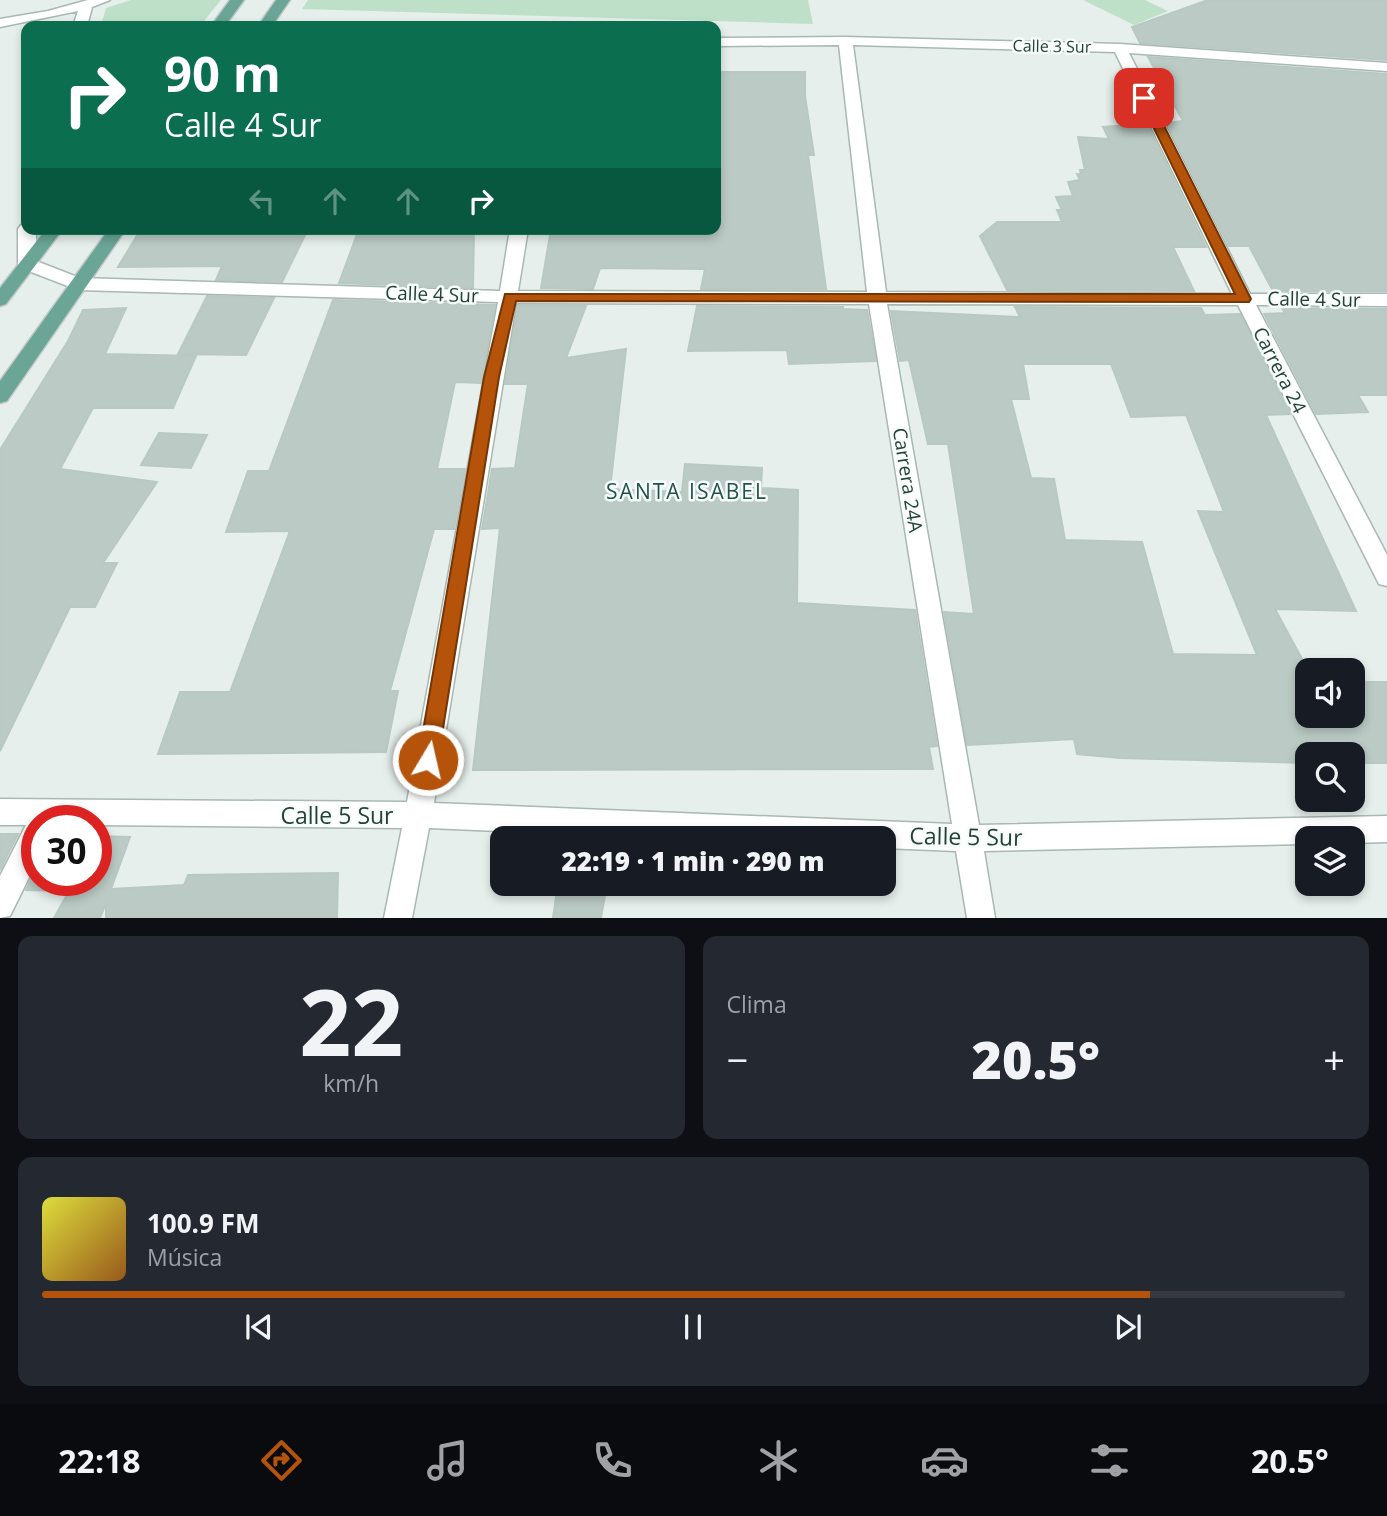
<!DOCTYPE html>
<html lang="es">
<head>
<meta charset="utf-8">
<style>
  body { margin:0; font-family:"Open Sans",sans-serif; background:#242831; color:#f1f3f6; height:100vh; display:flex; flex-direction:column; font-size:26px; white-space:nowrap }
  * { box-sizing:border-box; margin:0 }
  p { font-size:23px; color:#9ea1a6 }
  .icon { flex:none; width:38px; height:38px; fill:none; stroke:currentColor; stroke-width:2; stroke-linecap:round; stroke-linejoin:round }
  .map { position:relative; height:918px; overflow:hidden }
  .sheet { display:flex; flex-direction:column; gap:18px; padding:18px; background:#0d0f14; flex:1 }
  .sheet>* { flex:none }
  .hud { position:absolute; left:21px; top:21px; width:700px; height:214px; border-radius:14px; box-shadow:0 4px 10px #0003; background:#0b6e4f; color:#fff; overflow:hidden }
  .tools { position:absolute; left:1295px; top:658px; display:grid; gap:14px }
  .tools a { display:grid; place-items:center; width:70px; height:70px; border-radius:14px; background:#171b24; box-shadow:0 4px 10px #0003; font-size:35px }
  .speed { position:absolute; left:21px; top:805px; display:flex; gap:14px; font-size:35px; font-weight:700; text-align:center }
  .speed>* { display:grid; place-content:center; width:91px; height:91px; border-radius:50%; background:#171b24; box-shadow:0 4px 10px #0003; line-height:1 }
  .speed .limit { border:10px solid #d22; background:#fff; color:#111 }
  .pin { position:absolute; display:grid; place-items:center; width:60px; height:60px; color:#fff; margin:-30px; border-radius:14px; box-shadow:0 4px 10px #0006 }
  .me { position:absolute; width:77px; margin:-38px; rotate:9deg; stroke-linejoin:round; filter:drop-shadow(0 0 5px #0008) }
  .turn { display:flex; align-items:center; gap:24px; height:147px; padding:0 28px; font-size:32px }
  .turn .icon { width:91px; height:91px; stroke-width:2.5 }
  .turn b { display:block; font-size:49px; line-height:60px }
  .lanes { display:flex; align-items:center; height:66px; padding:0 28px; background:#0003; justify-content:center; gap:35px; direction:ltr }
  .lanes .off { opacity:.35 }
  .big { font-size:52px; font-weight:800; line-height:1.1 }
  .sheet .tile { flex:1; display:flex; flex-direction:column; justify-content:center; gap:10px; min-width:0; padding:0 24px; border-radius:14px; background:#242831 }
  .sheet .dial { align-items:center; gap:0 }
  .dial b { font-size:91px; line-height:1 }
  .song { display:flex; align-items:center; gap:21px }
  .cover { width:84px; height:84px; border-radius:10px; background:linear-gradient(135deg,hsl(60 70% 55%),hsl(30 70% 35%)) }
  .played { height:7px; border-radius:4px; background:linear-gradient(90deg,#b45309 85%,#363941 85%) }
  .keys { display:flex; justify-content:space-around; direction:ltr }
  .heat { display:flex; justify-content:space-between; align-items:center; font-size:38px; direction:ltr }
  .sheet .tiles { flex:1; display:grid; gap:18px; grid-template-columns:1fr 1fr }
  .tile:last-child { grid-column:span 2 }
  .trip { position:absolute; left:490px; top:826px; width:406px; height:70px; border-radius:14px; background:#171b24; box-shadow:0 4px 10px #0003; font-weight:800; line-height:70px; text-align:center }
  .tab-bar { display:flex; height:112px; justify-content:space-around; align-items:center; background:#090b0e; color:#9ea1a6 }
  .tab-bar .icon { width:49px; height:49px }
  .tab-bar .selected { color:#b45309 }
  .tab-bar b { font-size:32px; color:#f1f3f6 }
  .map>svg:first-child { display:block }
  .green { fill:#bfe0c8 }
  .building { fill:#bbcac4; stroke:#b8c9c2; stroke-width:2; fill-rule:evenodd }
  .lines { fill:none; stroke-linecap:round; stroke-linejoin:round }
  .minor-casing { stroke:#a8b8b2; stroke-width:3 }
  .major-casing { stroke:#c2cac8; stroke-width:3 }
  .minor { fill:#fff; fill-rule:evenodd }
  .major { fill:#6aa596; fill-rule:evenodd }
  .route { fill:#b45309; stroke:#753606; stroke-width:2 }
  .labels { text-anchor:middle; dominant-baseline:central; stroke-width:5; stroke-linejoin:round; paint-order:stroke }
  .far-street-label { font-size:16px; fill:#24423a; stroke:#f7fbf9 }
  .street-label { font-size:19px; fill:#24423a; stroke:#f7fbf9 }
  .neighbourhood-label { font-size:21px; letter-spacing:2px; fill:#1f5548; stroke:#f7fbf9 }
  .near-street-label { font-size:23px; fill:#24423a; stroke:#f7fbf9 }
</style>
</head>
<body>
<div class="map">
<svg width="1387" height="918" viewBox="0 0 1387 918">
  <rect width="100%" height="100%" fill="#e6efeb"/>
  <!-- green -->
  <g class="green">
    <polygon points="131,0 221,0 200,26 101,26 106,8"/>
    <polygon points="308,0 808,0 813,24 302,9"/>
    <polygon points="1083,0 1145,0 1168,11 1134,25"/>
  </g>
  <!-- building -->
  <g class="building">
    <polygon points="1208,0 1387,0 1387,60 1140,43 1132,27"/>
    <polygon points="1148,57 1387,74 1387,291 1273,291 1249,246 1229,246 1167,123 1183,121"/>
    <polygon points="716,72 805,72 805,96 814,155 808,155 826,289 701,289 705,269 600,268 593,289 541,288 551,229 716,229"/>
    <polygon points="1147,124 1206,247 1173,247 1194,291 1007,290 980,236 997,222 1062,222 1057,210 1062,210 1056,197 1073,196 1068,182 1080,180 1077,174 1081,174 1080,170 1085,170 1078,137 1109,139 1103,127"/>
    <polygon points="141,229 308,229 282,282 216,280 222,266 118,267"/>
    <polygon points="359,229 474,230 473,288 339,283"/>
    <polygon points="207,296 274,298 246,355 178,354"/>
    <polygon points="333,300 495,305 481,383 455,382 437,469 465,469 454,529 434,529 390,691 398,691 386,752 158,754 180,692 230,692 290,531 226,532 248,471 269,471"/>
    <polygon points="518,306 586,306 566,358 626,349 610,489 682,492 685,464 762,468 761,488 798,490 797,603 915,610 937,746 929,747 933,769 473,770 500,528 482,529 492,469 515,468 528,384 505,384"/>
    <polygon points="697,306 843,307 843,309 867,310 876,361 789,364 787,350 688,351"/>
    <path d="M1015 307 1201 308 1205 315 1240 314 1290 414 1266 415 1356 611 1275 609 1308 670 1307 716H1353V682H1387V763H1353V754H1307V763L1120 758 1077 754 1074 739 967 745 944 612 974 614 948 444H928L909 360 900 361 891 311 1020 317ZM1023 364H1111L1131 417 1186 415 1224 512 1198 511 1257 655 1173 654 1142 542 1065 540 1054 479 1031 478 1011 399H1029Z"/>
    <polygon points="126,308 105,354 196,356 173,408 93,408 60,469 157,482 103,563 117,563 95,607 70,607 0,751 0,450 68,341 83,310"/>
    <polygon points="1282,308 1387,309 1387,395 1358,395 1368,412 1316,414 1264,314 1285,313"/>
    <polygon points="159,433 207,435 191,468 141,465"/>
    <polygon points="0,834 18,834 0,870"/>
    <polygon points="96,836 130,837 111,889 184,885 188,875 338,873 337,918 106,918 106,903 100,918 54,918 69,891 26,890 37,867 37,880 96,880"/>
    <polygon points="558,884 607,884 601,918 553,918"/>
  </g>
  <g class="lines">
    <!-- minor casing -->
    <g class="minor-casing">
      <g id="minor">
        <polygon points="88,0 110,0 92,7 87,26 73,26 78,11 0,27 0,19 48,11"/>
        <path d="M845 37 1120 44 1387 63V71L1129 53 1250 294H1387V306L1256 305 1387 555V586L1379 584 1238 305 887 304 979 825 1387 816V842L1353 843V838H1307V844L984 851 995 918H967L956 851 884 848V838H666L429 828 412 918H384L402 828 96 825V821H37V861L10 916 0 918V876L26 825H0V799L407 802 498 302 78 290 21 268 18 264V229L21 225 26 224V229H36V261L80 278 500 291 510 229H528L518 291 867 292 839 45 716 46V38ZM853 45 1115 52 1232 294 886 292ZM516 303 869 304 952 824 434 803Z"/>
      </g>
    </g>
    <!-- major casing -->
    <g class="major-casing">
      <g id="major">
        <polygon points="230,0 244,0 225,26 211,26"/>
        <polygon points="276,0 290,0 272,26 258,26"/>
        <polygon points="46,229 63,229 6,304 0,306 0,288"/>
        <polygon points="109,229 126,229 7,401 0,403 0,381"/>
      </g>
    </g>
    <!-- minor -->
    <use href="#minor" class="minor"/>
    <!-- major -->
    <use href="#major" class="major"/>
  </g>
  <!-- route -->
  <polygon class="route" points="1144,95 1150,98 1251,299 1249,302 516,301 499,377 438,760 435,767 428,769 421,767 418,760 484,377 505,294 1235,294 1139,98"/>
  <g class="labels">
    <!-- far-street labels -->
    <g class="far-street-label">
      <text transform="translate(1052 46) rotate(1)">Calle 3 Sur</text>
    </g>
    <!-- street labels -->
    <g class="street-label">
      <text transform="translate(432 294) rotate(2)">Calle 4 Sur</text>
      <text transform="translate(1314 299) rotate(1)">Calle 4 Sur</text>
      <text transform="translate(1280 370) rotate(63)">Carrera 24</text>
      <text transform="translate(908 480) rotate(81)">Carrera 24A</text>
    </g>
    <!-- neighbourhood labels -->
    <g class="neighbourhood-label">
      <text x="687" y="491">SANTA ISABEL</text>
    </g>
    <!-- near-street labels -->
    <g class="near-street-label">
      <text x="337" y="815">Calle 5 Sur</text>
      <text transform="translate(966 836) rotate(1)">Calle 5 Sur</text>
    </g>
  </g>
</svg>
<div class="tools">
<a><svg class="icon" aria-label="sound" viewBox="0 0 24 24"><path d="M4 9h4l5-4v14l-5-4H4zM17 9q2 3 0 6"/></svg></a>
<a><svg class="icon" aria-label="search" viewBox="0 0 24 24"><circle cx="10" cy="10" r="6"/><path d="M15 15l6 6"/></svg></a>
<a><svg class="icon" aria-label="layers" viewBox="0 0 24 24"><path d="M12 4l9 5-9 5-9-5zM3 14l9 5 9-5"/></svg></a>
</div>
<div class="speed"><div class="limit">30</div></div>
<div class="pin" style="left:1144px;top:98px;background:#d93025"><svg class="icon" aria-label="arrive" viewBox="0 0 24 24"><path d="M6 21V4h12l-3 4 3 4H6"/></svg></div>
<svg class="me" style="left:428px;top:760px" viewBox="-20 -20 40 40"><circle r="17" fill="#b45309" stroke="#fff" stroke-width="3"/><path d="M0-11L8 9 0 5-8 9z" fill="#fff"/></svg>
<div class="trip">22:19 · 1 min · 290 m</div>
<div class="hud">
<div class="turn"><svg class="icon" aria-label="right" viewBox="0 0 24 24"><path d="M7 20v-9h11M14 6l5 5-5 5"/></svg><div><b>90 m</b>Calle 4 Sur</div></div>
<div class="lanes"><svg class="icon off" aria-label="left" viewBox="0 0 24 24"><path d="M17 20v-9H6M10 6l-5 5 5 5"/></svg><svg class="icon off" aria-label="ahead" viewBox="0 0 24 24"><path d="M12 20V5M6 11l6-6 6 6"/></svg><svg class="icon off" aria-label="ahead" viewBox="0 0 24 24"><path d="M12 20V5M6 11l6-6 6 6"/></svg><svg class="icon" aria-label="right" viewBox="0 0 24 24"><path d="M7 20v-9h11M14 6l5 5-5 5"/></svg></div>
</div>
</div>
<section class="sheet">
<div class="tiles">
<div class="tile dial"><b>22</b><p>km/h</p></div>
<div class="tile"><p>Clima</p>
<div class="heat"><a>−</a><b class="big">20.5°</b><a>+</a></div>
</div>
<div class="tile">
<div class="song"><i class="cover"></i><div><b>100.9 FM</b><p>Música</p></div></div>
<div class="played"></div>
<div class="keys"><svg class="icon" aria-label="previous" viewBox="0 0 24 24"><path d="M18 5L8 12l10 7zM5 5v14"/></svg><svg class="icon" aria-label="pause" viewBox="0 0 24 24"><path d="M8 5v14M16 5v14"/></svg><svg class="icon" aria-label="next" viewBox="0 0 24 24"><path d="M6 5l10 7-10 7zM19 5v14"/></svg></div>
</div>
</div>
</section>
<nav class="tab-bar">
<b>22:18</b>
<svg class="icon selected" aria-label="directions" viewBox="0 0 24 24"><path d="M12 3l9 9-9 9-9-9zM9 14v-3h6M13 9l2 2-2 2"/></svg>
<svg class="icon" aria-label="music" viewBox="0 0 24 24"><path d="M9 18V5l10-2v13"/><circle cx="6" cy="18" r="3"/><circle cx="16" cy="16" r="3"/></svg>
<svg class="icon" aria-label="phone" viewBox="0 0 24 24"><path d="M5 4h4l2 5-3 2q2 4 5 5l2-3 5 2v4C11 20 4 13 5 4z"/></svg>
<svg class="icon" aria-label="climate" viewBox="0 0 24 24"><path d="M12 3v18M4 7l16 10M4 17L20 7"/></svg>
<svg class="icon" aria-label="car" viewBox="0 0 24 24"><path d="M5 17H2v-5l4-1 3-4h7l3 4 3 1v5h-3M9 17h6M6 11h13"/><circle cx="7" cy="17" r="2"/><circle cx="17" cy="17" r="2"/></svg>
<svg class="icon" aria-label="filters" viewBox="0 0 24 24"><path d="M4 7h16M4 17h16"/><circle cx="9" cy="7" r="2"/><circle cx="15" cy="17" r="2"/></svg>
<b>20.5°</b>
</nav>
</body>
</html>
